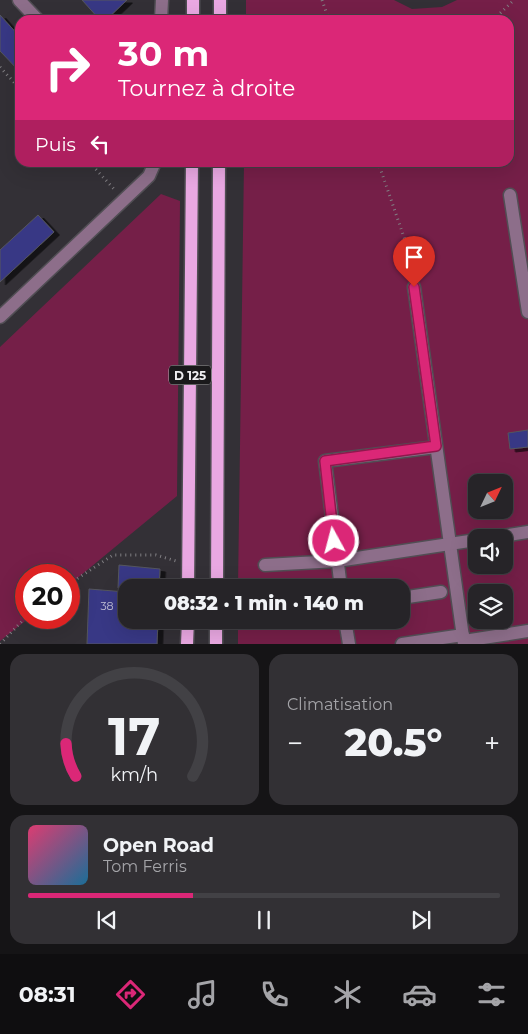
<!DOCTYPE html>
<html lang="fr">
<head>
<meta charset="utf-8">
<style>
  body { margin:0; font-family:Montserrat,sans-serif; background:#323034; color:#f1f3f6; height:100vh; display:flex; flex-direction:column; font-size:19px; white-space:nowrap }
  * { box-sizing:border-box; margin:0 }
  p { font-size:16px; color:#a4a4a8 }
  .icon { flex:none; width:28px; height:28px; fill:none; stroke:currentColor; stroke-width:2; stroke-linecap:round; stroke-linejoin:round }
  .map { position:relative; height:644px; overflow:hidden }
  .details { display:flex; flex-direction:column; gap:10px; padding:10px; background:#151416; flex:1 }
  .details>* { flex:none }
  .hud { position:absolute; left:15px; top:15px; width:499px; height:152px; border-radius:15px; box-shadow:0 5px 20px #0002,0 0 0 1px #424145; background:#db2777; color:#fff; overflow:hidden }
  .needle { width:32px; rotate:47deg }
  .buttons { position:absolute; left:468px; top:474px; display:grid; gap:10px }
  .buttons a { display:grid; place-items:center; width:45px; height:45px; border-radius:10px; background:#262428; box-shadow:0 5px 20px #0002,0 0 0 1px #424145; font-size:25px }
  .speed { position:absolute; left:15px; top:564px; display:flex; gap:10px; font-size:25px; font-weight:700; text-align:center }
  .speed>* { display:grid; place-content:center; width:65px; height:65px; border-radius:50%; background:#262428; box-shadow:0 5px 20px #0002,0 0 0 1px #424145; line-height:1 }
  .speed .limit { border:8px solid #d22; background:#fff; color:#111 }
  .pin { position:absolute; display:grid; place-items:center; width:42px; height:42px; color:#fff; margin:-51px -21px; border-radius:50% 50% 50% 0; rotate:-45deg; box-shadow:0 0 5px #0007 }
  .pin .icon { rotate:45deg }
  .me { position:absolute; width:55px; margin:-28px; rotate:353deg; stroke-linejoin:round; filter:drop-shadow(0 0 4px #0008) }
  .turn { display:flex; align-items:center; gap:18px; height:105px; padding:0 20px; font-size:22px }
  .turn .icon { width:65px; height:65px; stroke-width:2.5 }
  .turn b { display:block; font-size:35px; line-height:42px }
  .then { display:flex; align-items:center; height:48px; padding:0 20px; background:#0003; gap:10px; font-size:19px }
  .big { font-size:38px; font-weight:800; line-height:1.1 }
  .details .tile { flex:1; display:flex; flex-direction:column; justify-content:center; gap:8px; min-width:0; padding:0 18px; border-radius:15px; background:#323034 }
  .details .dial { align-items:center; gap:0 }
  .dial svg { height:130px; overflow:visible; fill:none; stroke:#424145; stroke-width:7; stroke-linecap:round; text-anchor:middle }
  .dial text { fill:#f1f3f6; stroke:none }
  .song { display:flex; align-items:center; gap:15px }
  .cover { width:60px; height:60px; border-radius:8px; background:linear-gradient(135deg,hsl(340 70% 55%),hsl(200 70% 35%)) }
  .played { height:5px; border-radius:2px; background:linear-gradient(90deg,#db2777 35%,#424145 35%) }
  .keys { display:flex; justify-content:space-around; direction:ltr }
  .heat { display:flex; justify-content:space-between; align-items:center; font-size:28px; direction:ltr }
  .details .tiles { flex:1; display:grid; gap:10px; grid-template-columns:1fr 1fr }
  .tile:last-child { grid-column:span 2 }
  .trip { position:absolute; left:118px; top:579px; width:292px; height:50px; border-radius:15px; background:#262428; box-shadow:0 5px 20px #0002,0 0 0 1px #424145; font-weight:800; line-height:50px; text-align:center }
  .dock { display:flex; height:80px; justify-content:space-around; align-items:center; background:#0f0e10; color:#a4a4a8 }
  .dock .icon { width:35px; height:35px }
  .dock .current { color:#db2777 }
  .dock b { font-size:22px; color:#f1f3f6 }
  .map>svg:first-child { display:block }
  .green { fill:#751f48; fill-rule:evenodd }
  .building { fill:#383785; stroke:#55565d; filter:url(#shadow) }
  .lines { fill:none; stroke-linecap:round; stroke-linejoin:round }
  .minor-casing { stroke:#514e54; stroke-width:15 }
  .major-casing { stroke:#514e54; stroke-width:15 }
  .path { stroke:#817f83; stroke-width:3; stroke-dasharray:1 4; stroke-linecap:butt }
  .minor { stroke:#8d6e8a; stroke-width:12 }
  .major { stroke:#e9a8e2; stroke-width:12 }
  .route-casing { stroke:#8e194d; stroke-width:12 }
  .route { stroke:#db2777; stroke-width:9 }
  .labels { text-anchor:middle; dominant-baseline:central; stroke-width:5; stroke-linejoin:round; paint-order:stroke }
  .number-label { font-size:11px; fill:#c1c0d6 }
  .shield { fill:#1a191b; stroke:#afaeb1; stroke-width:1 }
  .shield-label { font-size:12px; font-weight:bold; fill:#efeef1 }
</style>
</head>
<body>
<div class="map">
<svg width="528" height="644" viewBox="0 0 528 644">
  <defs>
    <filter id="shadow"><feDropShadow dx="5.5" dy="3" stdDeviation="0" flood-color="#0009"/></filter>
  </defs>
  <rect width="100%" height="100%" fill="#333036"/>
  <!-- green -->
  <g class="green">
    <path d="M246 0H394L412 9 442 7 457 0H528V644H238V620H401V588L238 587 244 163 509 162V20H246ZM476 482H504V510H476ZM476 538H504V565H476ZM476 592H504V620H476Z"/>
    <polygon points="161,194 180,201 177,496 69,585 69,575 26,575 26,618 29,618 0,641 0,347"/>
  </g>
  <!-- building -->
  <g class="building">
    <polygon points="82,0 127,0 106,20 100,20"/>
    <polygon points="0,15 20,37 20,72 0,51"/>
    <polygon points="38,215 54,232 0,282 0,250"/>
    <polygon points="528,430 528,447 510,449 508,433"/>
    <polygon points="119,565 160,569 159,588 118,588"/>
    <polygon points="89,589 126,592 126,620 158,620 157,644 87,644"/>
  </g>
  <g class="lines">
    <!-- minor casing -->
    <g class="minor-casing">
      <g id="minor">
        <polyline points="19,0 38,20"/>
        <polyline points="161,20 162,0"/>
        <polyline points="510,195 528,312"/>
        <polyline points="414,287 464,644"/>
        <polyline points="0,317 149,176 155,162"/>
        <polyline points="490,538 528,532"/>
        <polyline points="265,565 337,561 476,540"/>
        <polyline points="341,588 325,461 436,447"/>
        <polyline points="401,598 441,592"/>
        <polyline points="345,620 349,644"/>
        <polyline points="464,641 528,631"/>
        <polyline points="402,644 463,635"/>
      </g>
    </g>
    <!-- major casing -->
    <g class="major-casing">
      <g id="major">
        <polyline points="193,20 193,0"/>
        <polyline points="220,20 220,0"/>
        <polyline points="188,588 192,162"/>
        <polyline points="217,588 219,162"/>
        <polyline points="187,644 188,620"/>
        <polyline points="216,644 216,620"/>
      </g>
    </g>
    <!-- path -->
    <g class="path">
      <polyline points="322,0 329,20"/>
      <polyline points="493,20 514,0"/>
      <polyline points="0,67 20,89"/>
      <polyline points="89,162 115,190"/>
      <polyline points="378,162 406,243 411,274"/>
      <polyline points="69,584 113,555 156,555 176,561"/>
      <polyline points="0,644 26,617"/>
    </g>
    <!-- minor -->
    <use href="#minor" class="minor"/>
    <!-- major -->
    <use href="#major" class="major"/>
  </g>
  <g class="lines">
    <!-- route casing -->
    <g class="route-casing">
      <polyline id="route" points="334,541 325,461 436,446 414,287"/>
    </g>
    <!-- route -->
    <use href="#route" class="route"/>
  </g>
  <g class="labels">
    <!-- number labels -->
    <g class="number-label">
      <text x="107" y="606">38</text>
    </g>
    <!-- shield labels -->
    <rect class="shield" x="169" y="365.5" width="42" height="19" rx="4"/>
    <g class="shield-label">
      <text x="190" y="375">D 125</text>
    </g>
  </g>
</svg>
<div class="buttons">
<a><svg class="needle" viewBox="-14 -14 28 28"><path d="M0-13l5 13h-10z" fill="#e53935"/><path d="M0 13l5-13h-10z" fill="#a4a4a8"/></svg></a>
<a><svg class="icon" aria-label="sound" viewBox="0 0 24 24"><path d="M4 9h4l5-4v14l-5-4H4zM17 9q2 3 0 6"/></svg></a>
<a><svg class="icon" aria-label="layers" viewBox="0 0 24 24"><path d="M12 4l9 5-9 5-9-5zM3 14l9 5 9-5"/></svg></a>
</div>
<div class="speed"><div class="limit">20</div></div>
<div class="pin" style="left:414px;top:287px;background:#d93025"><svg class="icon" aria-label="arrive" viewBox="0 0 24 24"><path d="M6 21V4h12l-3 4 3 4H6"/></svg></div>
<svg class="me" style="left:334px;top:541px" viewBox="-20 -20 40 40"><circle r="17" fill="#db2777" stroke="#fff" stroke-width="3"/><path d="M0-11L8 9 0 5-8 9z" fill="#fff"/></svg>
<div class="trip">08:32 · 1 min · 140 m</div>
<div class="hud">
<div class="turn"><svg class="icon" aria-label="right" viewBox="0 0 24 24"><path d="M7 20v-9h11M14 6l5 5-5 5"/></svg><div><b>30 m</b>Tournez à droite</div></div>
<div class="then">Puis<svg class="icon" aria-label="left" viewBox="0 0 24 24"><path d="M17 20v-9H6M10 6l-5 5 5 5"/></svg></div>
</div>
</div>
<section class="details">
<div class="tiles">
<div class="tile dial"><svg viewBox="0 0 100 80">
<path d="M14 69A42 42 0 1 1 86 69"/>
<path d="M14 69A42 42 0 0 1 8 49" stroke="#db2777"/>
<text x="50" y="56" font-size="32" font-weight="700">17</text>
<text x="50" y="72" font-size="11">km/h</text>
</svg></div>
<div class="tile"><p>Climatisation</p>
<div class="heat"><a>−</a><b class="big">20.5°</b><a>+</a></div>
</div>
<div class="tile">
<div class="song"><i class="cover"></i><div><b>Open Road</b><p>Tom Ferris</p></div></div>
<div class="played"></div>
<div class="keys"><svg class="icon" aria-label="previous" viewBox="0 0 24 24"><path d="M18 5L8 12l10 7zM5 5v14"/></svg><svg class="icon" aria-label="pause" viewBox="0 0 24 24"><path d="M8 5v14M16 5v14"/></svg><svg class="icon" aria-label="next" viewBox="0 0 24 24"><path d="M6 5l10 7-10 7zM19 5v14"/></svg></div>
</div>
</div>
</section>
<nav class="dock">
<b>08:31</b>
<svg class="icon current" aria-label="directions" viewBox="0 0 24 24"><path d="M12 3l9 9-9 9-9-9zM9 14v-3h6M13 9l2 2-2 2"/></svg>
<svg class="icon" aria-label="music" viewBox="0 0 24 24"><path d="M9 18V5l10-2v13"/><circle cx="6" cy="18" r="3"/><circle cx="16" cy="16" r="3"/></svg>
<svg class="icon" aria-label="phone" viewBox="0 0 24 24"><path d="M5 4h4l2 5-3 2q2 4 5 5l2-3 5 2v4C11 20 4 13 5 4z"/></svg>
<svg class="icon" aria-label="climate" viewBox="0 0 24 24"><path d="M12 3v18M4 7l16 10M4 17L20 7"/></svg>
<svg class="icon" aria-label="car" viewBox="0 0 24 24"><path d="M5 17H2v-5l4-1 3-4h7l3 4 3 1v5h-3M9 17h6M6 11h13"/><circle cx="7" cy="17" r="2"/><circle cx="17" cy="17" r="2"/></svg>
<svg class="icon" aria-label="filters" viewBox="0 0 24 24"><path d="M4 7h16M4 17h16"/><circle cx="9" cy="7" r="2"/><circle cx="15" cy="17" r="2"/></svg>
</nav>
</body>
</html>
